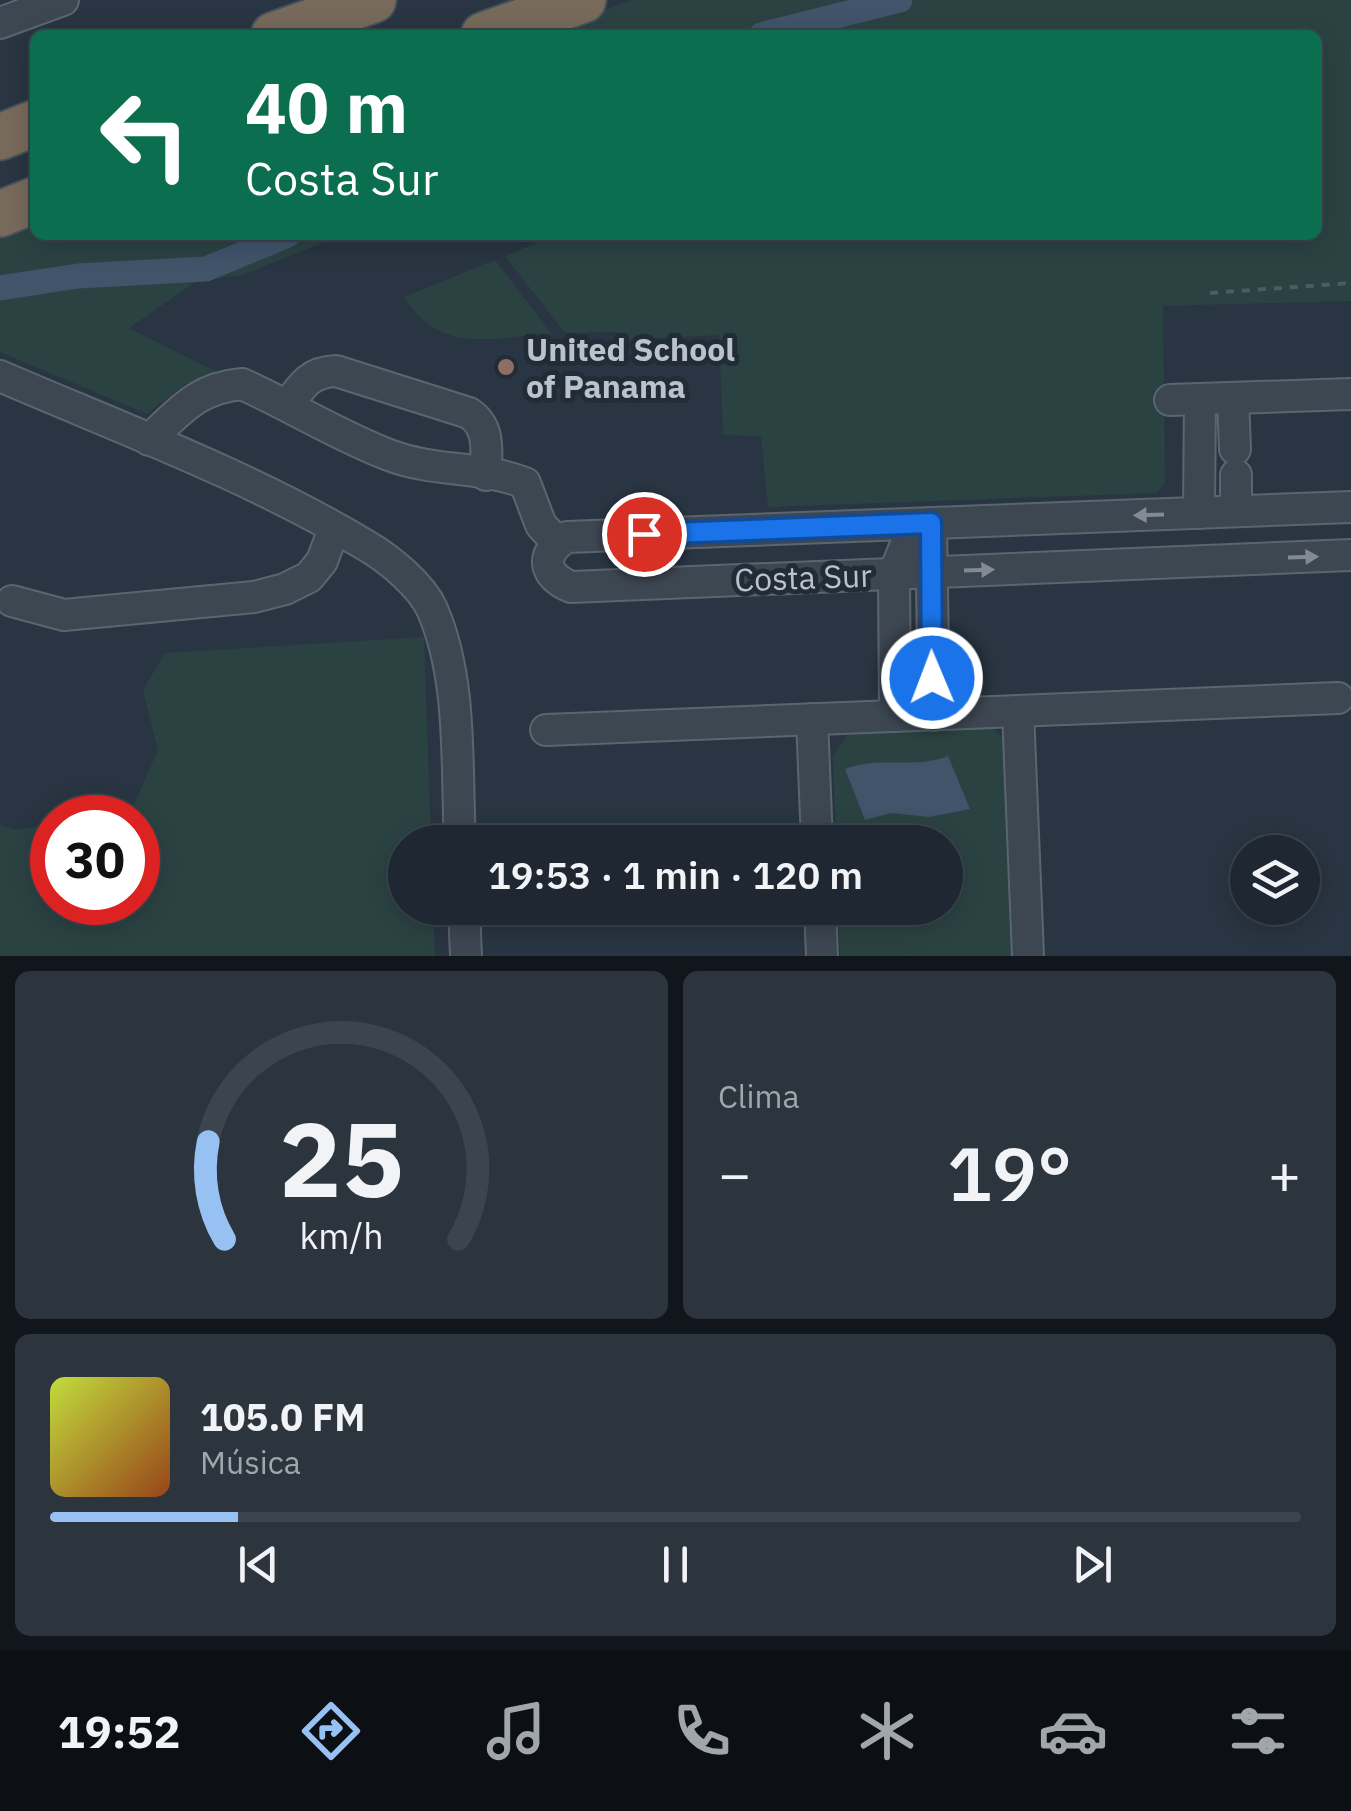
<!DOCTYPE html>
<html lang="es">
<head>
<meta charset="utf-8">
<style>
  body { margin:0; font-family:"IBM Plex Sans",sans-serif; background:#2c343e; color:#f1f3f6; height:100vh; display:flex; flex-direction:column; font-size:38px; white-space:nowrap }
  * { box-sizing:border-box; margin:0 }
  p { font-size:32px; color:#a1a6ac }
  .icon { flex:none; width:55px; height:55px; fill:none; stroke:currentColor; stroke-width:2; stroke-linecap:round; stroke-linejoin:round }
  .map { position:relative; height:956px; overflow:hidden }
  .panel { display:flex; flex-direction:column; gap:15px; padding:15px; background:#11161c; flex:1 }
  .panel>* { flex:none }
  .top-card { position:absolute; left:30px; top:30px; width:1292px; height:210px; border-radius:15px; box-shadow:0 5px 25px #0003,0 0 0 2px #3c444d; background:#0b6e4f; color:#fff; overflow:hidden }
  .fabs { position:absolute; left:1230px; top:835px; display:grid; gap:20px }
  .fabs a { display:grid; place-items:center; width:90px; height:90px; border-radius:50%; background:#1f2832; box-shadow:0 5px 25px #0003,0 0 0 2px #3c444d; font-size:50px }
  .speed { position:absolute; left:30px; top:795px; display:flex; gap:20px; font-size:50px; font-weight:700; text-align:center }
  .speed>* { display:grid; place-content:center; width:130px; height:130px; border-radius:50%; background:#1f2832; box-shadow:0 5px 25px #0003,0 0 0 2px #3c444d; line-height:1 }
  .speed .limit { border:15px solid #d22; background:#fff; color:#111 }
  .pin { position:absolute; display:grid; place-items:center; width:85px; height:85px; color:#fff; margin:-42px; border:5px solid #fff; border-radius:50%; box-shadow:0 2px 10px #0007 }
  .me { position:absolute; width:110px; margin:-55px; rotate:359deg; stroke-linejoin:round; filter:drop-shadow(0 0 8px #0008) }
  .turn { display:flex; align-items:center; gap:35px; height:210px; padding:0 50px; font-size:45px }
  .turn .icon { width:130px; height:130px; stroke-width:2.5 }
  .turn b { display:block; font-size:70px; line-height:85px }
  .big { font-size:75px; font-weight:600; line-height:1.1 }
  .panel .widget { flex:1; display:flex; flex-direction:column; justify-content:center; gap:15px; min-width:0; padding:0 35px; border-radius:15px; background:#2c343e }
  .panel .dial { align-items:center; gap:0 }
  .dial svg { height:260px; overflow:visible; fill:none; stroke:#3c444d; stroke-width:7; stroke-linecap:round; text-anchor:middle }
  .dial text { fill:#f1f3f6; stroke:none }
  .song { display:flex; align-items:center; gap:30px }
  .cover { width:120px; height:120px; border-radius:15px; background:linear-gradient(135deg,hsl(70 70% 55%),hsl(20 70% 35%)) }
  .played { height:10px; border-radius:5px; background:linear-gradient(90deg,#98c1f3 15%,#3c444d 15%) }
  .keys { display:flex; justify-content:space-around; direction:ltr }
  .heat { display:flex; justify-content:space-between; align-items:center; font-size:55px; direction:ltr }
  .panel .tiles { flex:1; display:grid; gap:15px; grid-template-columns:1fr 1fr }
  .widget:last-child { grid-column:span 2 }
  .trip { position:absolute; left:388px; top:825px; width:575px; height:100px; border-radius:50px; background:#1f2832; box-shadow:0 5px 25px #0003,0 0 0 2px #3c444d; font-weight:600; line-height:100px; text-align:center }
  .tab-bar { display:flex; height:160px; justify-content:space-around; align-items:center; background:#0c1014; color:#a1a6ac }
  .tab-bar .icon { width:70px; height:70px }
  .tab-bar .on { color:#98c1f3 }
  .tab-bar b { font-size:45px; color:#f1f3f6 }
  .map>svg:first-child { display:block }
  .green { fill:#2b4243 }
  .water { fill:#40546a }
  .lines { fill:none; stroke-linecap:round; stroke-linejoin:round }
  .canal { stroke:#40546a; stroke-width:25 }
  .minor-casing { stroke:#5b656f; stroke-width:34 }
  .highway-casing { stroke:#47525c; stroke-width:49 }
  .path { stroke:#495e60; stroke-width:4; stroke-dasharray:8 8; stroke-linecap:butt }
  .minor { stroke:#3d4752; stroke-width:30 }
  .highway { stroke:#776a5a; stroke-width:45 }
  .oneway { fill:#828b95 }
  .route-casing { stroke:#114b97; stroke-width:25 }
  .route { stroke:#1a73e8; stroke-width:18 }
  .education-dot { fill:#8d6e63; stroke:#212c37; stroke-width:4 }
  .labels { text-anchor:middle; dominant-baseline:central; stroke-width:10; stroke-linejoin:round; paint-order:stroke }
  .poi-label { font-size:32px; font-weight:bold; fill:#bac2cc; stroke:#212c37; text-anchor:start }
  .street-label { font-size:32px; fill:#bac2cc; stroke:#212c37 }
</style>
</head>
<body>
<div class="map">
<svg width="1351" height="956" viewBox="0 0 1351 956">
  <rect width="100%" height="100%" fill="#293542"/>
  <!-- green -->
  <g class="green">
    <polygon points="632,0 1351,0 1351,301 1163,306 1165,483 1156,493 768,507 761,436 723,435 719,335 619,340 618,332 565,333 505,256 557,235 1318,235 1318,35 539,35"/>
    <polygon points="35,224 35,235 342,235 242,275 197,281 129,328 225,376 185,384 147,414 0,352 0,237"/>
    <path d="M495 260 552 334C492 337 441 356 404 297Z"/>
    <polygon points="424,637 431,842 405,842 405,908 433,908 435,956 0,956 0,825 17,830 52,824 52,902 138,902 138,818 87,817 132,809 158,750 143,690 165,653"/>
    <polygon points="992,727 1005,740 1015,956 840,956 838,908 945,908 945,842 836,842 833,756 848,735"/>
  </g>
  <!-- water -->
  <path class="water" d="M948 756 970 809 929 817 891 813 865 820 845 769C879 755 913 770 948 756Z"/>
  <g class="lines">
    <!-- canal -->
    <g class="canal">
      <polyline points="761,35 900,0"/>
      <polyline points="0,288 78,276 206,269 288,235"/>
    </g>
    <!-- minor casing -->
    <g class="minor-casing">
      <g id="minor">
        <polyline points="0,23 63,0"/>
        <path d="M0 376C123 429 252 477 367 546 389 559 421 585 432 609 463 680 456 766 460 842"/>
        <polyline points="1233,398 1235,449"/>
        <polyline points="1170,400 1351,394"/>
        <path d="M288 405C302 385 310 372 336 371L469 413C491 428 486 451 486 475"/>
        <path d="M149 440C180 411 197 388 242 384 291 406 339 436 389 455 433 472 482 466 525 483L541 525 557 542"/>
        <path d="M1351 507 567 537C540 553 542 575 571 587L1351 555"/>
        <polyline points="1236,511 1236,475"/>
        <polyline points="1199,513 1200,399"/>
        <polyline points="931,523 934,715"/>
        <polyline points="12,601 64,615 254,597 285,589 309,577 322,561 334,529"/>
        <polyline points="1018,711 1028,956"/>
        <polyline points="895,716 894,574 914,524"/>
        <polyline points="812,719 817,842"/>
        <polyline points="546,730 1338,698"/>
        <polyline points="464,908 466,956"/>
        <polyline points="820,908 822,956"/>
      </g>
    </g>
    <!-- highway casing -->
    <g class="highway-casing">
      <g id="highway">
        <polyline points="274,35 373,0"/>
        <polyline points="484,35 583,0"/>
        <polyline points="0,137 35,123"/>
        <polyline points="0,214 35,200"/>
      </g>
    </g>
    <!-- path -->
    <polyline class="path" points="1210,293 1351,283"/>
    <!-- minor -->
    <use href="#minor" class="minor"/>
    <!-- highway -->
    <use href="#highway" class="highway"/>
  </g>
  <!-- one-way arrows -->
  <defs><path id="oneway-solid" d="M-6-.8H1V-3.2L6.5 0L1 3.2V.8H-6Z" transform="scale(2.5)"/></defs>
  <g class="oneway">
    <use href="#oneway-solid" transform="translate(1149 515) rotate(178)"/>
    <use href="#oneway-solid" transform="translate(1303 557) rotate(-2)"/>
    <use href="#oneway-solid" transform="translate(979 570) rotate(-2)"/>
  </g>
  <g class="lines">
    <!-- route casing -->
    <g class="route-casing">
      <polyline id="route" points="644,534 931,523 932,678"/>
    </g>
    <!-- route -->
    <use href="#route" class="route"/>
  </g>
  <!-- markers -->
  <circle class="education-dot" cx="506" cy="367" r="10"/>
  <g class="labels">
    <!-- poi labels -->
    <g class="poi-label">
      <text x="526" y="349">United School<tspan x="526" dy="37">of Panama</tspan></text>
    </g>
    <!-- street labels -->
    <g class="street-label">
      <text transform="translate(803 577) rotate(-2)">Costa Sur</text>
    </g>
  </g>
</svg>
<div class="fabs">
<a><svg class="icon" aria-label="layers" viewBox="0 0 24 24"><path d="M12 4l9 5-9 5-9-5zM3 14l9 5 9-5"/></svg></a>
</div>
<div class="speed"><div class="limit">30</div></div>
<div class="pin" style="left:644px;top:534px;background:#d93025"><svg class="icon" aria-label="arrive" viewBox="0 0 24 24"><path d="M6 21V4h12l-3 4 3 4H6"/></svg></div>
<svg class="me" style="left:932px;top:678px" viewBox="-20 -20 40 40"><circle r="17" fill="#1a73e8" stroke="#fff" stroke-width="3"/><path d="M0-11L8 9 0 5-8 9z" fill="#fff"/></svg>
<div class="trip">19:53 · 1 min · 120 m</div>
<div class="top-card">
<div class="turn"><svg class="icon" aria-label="left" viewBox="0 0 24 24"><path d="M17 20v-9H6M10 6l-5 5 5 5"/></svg><div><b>40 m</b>Costa Sur</div></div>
</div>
</div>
<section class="panel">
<div class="tiles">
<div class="widget dial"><svg viewBox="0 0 100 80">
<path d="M14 69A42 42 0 1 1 86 69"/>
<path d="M14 69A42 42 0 0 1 9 39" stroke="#98c1f3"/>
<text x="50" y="56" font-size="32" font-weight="700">25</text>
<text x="50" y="72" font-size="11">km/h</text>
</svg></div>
<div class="widget"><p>Clima</p>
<div class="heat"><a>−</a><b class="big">19°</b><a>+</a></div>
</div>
<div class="widget">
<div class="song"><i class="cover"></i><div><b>105.0 FM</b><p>Música</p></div></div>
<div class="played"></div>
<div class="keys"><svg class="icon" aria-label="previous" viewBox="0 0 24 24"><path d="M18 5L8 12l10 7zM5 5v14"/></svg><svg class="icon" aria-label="pause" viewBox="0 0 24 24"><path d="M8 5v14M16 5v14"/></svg><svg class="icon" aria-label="next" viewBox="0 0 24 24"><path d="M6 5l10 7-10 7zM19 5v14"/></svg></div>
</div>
</div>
</section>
<nav class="tab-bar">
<b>19:52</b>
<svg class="icon on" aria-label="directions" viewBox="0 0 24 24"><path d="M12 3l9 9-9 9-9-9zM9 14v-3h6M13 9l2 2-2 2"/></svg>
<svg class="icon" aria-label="music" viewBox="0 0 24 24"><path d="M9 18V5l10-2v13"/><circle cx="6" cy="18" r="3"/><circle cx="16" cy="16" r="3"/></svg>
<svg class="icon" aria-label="phone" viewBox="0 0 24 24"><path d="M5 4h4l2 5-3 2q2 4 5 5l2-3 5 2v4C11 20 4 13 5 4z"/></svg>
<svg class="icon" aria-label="climate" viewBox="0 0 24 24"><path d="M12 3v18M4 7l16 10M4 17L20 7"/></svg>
<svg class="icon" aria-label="car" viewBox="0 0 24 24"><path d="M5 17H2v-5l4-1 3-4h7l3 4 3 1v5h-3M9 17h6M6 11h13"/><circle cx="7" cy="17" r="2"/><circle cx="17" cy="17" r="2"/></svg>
<svg class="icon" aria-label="filters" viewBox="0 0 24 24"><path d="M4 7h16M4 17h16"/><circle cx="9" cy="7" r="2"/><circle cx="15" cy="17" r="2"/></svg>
</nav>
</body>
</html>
